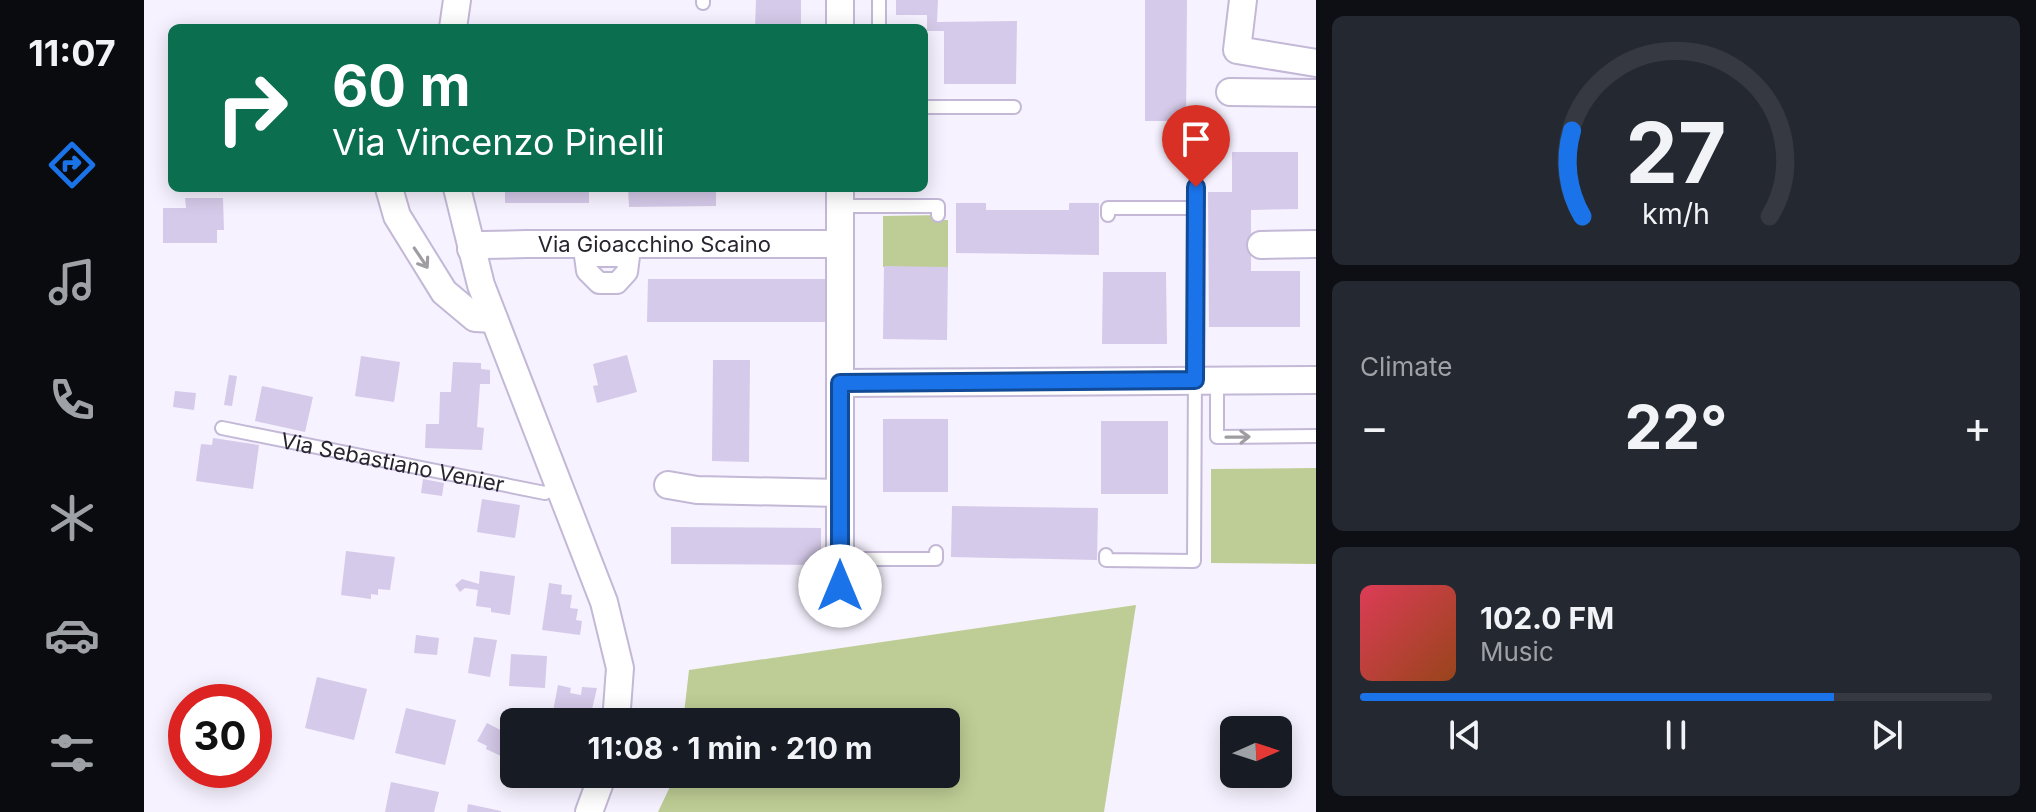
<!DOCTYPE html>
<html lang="en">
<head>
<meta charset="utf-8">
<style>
  body { margin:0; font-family:Inter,sans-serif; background:#242831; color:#f1f3f6; height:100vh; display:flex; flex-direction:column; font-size:30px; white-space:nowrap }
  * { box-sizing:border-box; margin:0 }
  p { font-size:26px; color:#9ea1a6 }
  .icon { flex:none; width:44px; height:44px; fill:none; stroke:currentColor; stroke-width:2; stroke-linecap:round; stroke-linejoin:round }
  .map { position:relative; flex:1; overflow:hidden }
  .details { display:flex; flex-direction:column; gap:16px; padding:16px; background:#0d0f14; width:720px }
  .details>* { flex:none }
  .guide { position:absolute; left:24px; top:24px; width:760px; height:168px; border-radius:12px; box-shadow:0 4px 20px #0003; background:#0b6e4f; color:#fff; overflow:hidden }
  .needle { width:52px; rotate:87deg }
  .controls { position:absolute; left:1076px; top:716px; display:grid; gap:16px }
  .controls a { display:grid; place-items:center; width:72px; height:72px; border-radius:12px; background:#171b24; box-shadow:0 4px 20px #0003; font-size:40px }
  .speed { position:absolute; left:24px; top:684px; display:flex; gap:16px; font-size:40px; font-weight:700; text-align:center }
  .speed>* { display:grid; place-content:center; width:104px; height:104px; border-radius:50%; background:#171b24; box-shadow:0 4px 20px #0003; line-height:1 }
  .speed .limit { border:12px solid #d22; background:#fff; color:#111 }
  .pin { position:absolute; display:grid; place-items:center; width:68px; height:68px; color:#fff; margin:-82px -34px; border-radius:50% 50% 50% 0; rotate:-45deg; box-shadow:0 0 8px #0007 }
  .pin .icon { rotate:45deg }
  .me { position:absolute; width:88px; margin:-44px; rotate:0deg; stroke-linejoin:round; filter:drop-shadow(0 0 6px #0008) }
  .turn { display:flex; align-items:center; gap:28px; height:168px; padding:0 32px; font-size:36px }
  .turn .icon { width:104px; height:104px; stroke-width:2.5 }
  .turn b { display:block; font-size:56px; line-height:68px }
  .big { font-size:60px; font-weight:700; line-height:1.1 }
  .details .tile { flex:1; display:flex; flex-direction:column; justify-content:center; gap:12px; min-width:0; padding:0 28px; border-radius:12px; background:#242831 }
  .details .dial { align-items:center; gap:0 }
  .dial svg { height:208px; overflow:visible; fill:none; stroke:#363941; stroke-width:7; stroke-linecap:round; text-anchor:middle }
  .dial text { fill:#f1f3f6; stroke:none }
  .song { display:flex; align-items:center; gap:24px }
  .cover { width:96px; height:96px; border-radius:12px; background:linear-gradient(135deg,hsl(350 70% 55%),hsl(20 70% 35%)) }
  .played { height:8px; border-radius:4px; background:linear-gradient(90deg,#1a73e8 75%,#363941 75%) }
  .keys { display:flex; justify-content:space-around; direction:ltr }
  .heat { display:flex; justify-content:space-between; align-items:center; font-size:44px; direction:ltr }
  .trip { position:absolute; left:356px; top:708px; width:460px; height:80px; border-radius:12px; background:#171b24; box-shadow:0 4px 20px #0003; font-weight:700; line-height:80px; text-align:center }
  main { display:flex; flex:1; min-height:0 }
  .tabs { display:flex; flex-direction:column; width:144px; justify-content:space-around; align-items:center; background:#090b0e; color:#9ea1a6 }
  .tabs .icon { width:56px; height:56px }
  .tabs .current { color:#1a73e8 }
  .tabs b { font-size:36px; color:#f1f3f6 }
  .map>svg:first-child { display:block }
  .green { fill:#becd95 }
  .building { fill:#d5cae9 }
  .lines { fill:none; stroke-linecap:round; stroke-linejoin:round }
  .service-casing { stroke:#c3b8d6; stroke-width:16 }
  .pedestrian-casing { stroke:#c3b8d6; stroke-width:24 }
  .minor-casing { stroke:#c3b8d6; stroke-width:30 }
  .service { stroke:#fff; stroke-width:12 }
  .pedestrian { stroke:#fff; stroke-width:20 }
  .minor { stroke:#fff; stroke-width:26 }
  .oneway { stroke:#9f9da2 }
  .route-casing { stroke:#114b97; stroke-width:20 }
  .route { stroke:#1a73e8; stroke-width:14 }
  .labels { text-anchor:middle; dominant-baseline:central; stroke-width:8; stroke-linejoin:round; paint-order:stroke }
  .street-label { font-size:22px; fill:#292530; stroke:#fff }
</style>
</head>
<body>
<main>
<nav class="tabs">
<b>11:07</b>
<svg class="icon current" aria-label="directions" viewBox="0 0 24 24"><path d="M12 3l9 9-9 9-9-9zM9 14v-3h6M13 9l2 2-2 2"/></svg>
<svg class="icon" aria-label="music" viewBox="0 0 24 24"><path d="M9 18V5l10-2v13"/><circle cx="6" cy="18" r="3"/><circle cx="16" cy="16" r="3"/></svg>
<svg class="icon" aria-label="phone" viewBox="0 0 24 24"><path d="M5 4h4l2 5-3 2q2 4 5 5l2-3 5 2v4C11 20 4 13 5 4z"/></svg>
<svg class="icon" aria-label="climate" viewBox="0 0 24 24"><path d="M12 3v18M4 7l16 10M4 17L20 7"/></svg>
<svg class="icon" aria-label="car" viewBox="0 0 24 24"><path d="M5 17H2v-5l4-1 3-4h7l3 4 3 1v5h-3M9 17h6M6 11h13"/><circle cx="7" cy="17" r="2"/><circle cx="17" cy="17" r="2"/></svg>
<svg class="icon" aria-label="filters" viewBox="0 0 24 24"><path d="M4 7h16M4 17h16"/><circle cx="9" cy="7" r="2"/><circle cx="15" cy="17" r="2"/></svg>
</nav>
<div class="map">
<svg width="1172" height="812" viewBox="0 0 1172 812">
  <rect width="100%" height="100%" fill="#f7f2ff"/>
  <!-- green -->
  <g class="green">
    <polygon points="799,215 799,220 804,220 804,267 739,267 739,216"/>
    <polygon points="1172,468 1172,564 1067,563 1067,469"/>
    <polygon points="992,605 960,812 514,812 532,774 802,774 802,722 539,722 545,670"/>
  </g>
  <!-- building -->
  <g class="building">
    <polygon points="612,0 657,0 657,28 611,28"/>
    <polygon points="752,0 794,0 793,22 873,21 872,84 800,84 800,31 783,31 783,15 752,15"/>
    <polygon points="1001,0 1043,0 1042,121 1001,121"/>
    <polygon points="1088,152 1154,152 1154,209 1107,210 1107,271 1156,271 1156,327 1065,327 1064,192 1088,192"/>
    <rect x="361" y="188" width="84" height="15"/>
    <polygon points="484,188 572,188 572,206 485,207"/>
    <polygon points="41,198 79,198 80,230 73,230 73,243 19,243 19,208 42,208"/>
    <polygon points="812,203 842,203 842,210 925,210 925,203 955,203 955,255 812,253"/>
    <polygon points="740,266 804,267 803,340 739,339"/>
    <polygon points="959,272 1022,272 1023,344 958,344"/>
    <polygon points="504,279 683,279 683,322 503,322"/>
    <polygon points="483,355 493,392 453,403 449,386 454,385 449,364"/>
    <polygon points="217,356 256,362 250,402 211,396"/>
    <polygon points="569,360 606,360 605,462 568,461"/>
    <polygon points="309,362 337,363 337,369 346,370 346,384 336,384 333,427 340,428 338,450 281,448 282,424 295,424 296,392 307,392"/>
    <polygon points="85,375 93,376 88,406 80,405"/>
    <polygon points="118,386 169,397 161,432 111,421"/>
    <polygon points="31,391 52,393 50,410 29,407"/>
    <rect x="739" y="419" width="65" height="73"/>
    <rect x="957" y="421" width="67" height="73"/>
    <polygon points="69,438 115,445 109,489 52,481 57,444 68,445"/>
    <polygon points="279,479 300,483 298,496 277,493"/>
    <polygon points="338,499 376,505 371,538 333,532"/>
    <polygon points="808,506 954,508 953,560 807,557"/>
    <polygon points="527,527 677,528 677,565 527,564"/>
    <polygon points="202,551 251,557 246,590 234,589 234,595 227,594 227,599 197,595"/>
    <polygon points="336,571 371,576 366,615 347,612 347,608 332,606 334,590 321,588 316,592 311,585 318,579 335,584"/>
    <polygon points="405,583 418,585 417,594 428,595 426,608 434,609 432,620 438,621 436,635 398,630"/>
    <polygon points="272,635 295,638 293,655 270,653"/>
    <polygon points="330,637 353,640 346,677 324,673"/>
    <polygon points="367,654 403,656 401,688 365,686"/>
    <polygon points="173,677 223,689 210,740 161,728"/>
    <polygon points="414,685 427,688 426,693 437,695 438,687 453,688 445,722 407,722"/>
    <polygon points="262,708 312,720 301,765 251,753"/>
    <polygon points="343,723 370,737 370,762 342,749 343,746 333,741"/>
    <polygon points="73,770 100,770 97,778"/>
    <polygon points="247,782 295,792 290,812 241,812"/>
    <polygon points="324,804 357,811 357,812 323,812"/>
  </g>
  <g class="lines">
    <!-- service casing -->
    <g class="service-casing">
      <g id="service">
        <polyline points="559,3 559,0"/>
        <polyline points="735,28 735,0"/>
        <polyline points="780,107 870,107"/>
        <polyline points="696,206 794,206 794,215"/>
        <polyline points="964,215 964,208 1051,208"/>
        <polyline points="1073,380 1073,437 1172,436"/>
        <path id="s1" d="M78 428 401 493 416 486"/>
        <polyline points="962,555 962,560 1050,561 1052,187"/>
        <polyline points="696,559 792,559 792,552"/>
      </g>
    </g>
    <!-- pedestrian casing -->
    <g class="pedestrian-casing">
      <polygon id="pedestrian" points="441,256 485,256 483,272 473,283 455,283 443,271"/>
    </g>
    <!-- minor casing -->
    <g class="minor-casing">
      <g id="minor">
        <polyline points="696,0 696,28"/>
        <polyline points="1099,0 1093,50 1172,63"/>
        <polyline points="309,28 313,0"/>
        <polyline points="1086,92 1172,93"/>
        <polyline points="245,188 253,216 300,292 331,318 350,319"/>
        <polyline points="313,188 337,285 460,602 476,668 472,722"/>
        <polyline points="696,188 696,586"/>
        <polyline points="1117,245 1172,244"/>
        <path id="s2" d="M327 249 339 245 383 244H696"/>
        <polyline points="696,383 1172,380"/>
        <polyline points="524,485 553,490 696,493"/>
        <polyline points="445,812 459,774"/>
      </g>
    </g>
    <!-- service -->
    <use href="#service" class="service"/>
    <!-- pedestrian -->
    <use href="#pedestrian" class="pedestrian"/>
    <!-- minor -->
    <use href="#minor" class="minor"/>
  </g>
  <!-- one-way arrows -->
  <defs><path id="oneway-shaft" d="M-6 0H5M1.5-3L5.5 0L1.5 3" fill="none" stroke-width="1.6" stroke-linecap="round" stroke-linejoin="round" transform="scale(2)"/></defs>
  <g class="oneway">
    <use href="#oneway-shaft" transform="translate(277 258) rotate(56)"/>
    <use href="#oneway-shaft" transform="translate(1094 437) rotate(-1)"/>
  </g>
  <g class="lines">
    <!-- route casing -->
    <g class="route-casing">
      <polyline id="route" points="696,586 696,383 1051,380 1052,187"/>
    </g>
    <!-- route -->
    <use href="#route" class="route"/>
  </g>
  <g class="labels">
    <!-- street labels -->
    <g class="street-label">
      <text stroke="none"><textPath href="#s2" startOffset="184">Via Gioacchino Scaino</textPath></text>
      <text stroke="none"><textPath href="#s1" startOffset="174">Via Sebastiano Venier</textPath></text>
    </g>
  </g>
</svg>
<div class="controls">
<a><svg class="needle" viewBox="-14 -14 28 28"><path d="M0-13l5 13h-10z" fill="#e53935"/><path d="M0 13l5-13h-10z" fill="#9ea1a6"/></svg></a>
</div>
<div class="speed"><div class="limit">30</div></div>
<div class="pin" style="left:1052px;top:187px;background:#d93025"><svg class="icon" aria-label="arrive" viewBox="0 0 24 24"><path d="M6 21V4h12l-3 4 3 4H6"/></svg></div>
<svg class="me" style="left:696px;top:586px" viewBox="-20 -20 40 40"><circle r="19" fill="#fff"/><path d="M0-13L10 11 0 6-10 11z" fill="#1a73e8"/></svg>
<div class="trip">11:08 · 1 min · 210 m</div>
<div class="guide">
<div class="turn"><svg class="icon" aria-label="right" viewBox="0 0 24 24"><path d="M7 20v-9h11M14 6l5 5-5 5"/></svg><div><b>60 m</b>Via Vincenzo Pinelli</div></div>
</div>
</div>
<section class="details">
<div class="tile dial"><svg viewBox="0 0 100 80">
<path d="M14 69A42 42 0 1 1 86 69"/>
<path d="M14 69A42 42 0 0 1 10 36" stroke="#1a73e8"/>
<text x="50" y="56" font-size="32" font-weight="700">27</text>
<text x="50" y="72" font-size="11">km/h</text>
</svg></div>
<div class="tile"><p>Climate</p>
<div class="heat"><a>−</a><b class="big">22°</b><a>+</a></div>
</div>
<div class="tile">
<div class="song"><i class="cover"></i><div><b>102.0 FM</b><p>Music</p></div></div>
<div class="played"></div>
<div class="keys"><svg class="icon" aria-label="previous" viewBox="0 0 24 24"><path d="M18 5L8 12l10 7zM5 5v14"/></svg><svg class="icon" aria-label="pause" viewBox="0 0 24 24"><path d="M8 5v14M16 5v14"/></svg><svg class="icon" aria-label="next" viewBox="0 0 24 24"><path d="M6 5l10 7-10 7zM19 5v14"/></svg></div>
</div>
</section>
</main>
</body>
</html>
